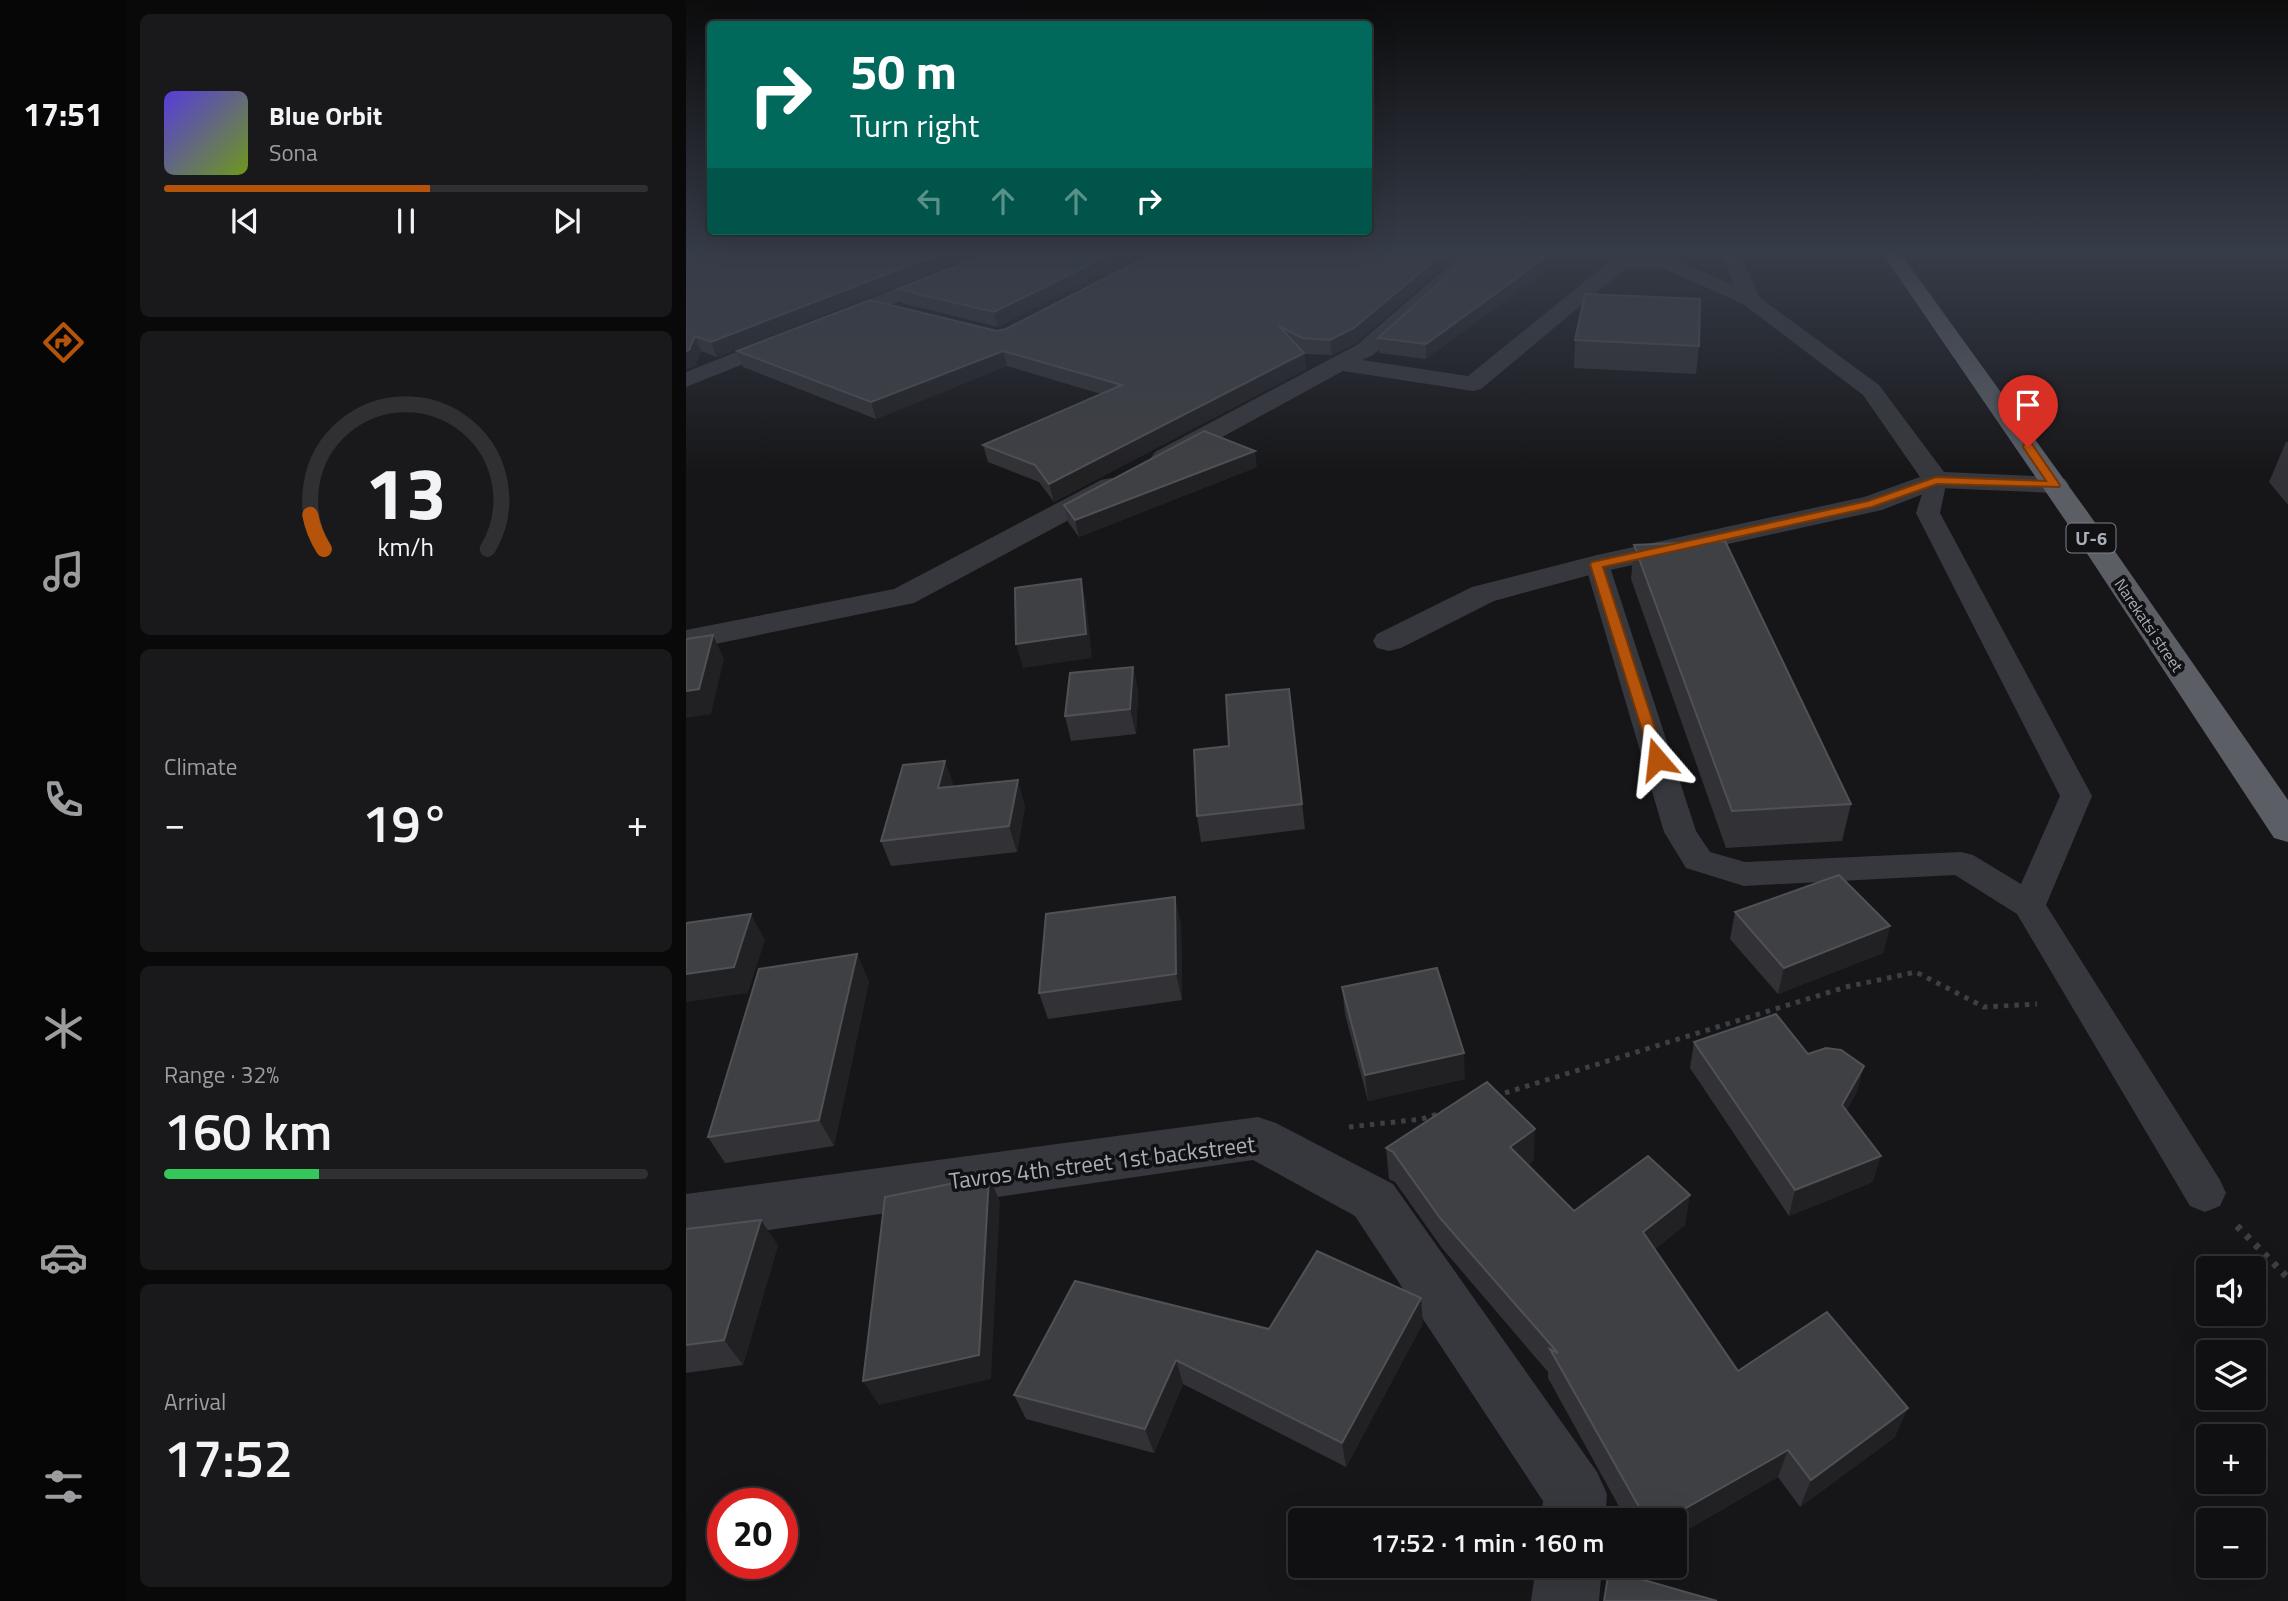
<!DOCTYPE html>
<html lang="en">
<head>
<meta charset="utf-8">
<style>
  body { margin:0; font-family:"Titillium Web","Noto Sans Armenian",sans-serif; background:#19191b; color:#f1f3f6; height:100vh; display:flex; flex-direction:column; font-size:26px; white-space:nowrap }
  * { box-sizing:border-box; margin:0 }
  p { font-size:23px; color:#9c9d9f }
  .icon { flex:none; width:38px; height:38px; fill:none; stroke:currentColor; stroke-width:2; stroke-linecap:round; stroke-linejoin:round }
  .map { position:relative; flex:1; overflow:hidden }
  .drawer { display:flex; flex-direction:column; gap:14px; padding:14px; background:#09090a; width:560px }
  .drawer>* { flex:none }
  .hud { position:absolute; left:21px; top:21px; width:665px; height:214px; border-radius:7px; box-shadow:0 7px 28px #0002,0 0 0 2px #303032; background:#00695c; color:#fff; overflow:hidden }
  .fabs { position:absolute; left:1510px; top:1256px; display:grid; gap:14px }
  .fabs a { display:grid; place-items:center; width:70px; height:70px; border-radius:7px; background:#101012; box-shadow:0 7px 28px #0002,0 0 0 2px #303032; font-size:35px }
  .speed { position:absolute; left:21px; top:1488px; display:flex; gap:14px; font-size:35px; font-weight:700; text-align:center }
  .speed>* { display:grid; place-content:center; width:91px; height:91px; border-radius:50%; background:#101012; box-shadow:0 7px 28px #0002,0 0 0 2px #303032; line-height:1 }
  .speed .limit { border:10px solid #d22; background:#fff; color:#111 }
  .pin { position:absolute; display:grid; place-items:center; width:60px; height:60px; color:#fff; margin:-72px -30px; border-radius:50% 50% 50% 0; rotate:-45deg; box-shadow:0 0 7px #0007 }
  .pin .icon { rotate:45deg }
  .me { position:absolute; width:77px; margin:-38px; rotate:343deg; stroke-linejoin:round; filter:drop-shadow(0 0 5px #0008) }
  .turn { display:flex; align-items:center; gap:24px; height:147px; padding:0 28px; font-size:32px }
  .turn .icon { width:91px; height:91px; stroke-width:2.5 }
  .turn b { display:block; font-size:49px; line-height:60px }
  .lanes { display:flex; align-items:center; height:66px; padding:0 28px; background:#0003; justify-content:center; gap:35px; direction:ltr }
  .lanes .off { opacity:.35 }
  .big { font-size:52px; font-weight:600; line-height:1.1 }
  .drawer .card { flex:1; display:flex; flex-direction:column; justify-content:center; gap:10px; min-width:0; padding:0 24px; border-radius:10px; background:#19191b }
  .drawer .dial { align-items:center; gap:0 }
  .dial svg { height:182px; overflow:visible; fill:none; stroke:#303032; stroke-width:7; stroke-linecap:round; text-anchor:middle }
  .dial text { fill:#f1f3f6; stroke:none }
  .song { display:flex; align-items:center; gap:21px }
  .cover { width:84px; height:84px; border-radius:10px; background:linear-gradient(135deg,hsl(250 70% 55%),hsl(80 70% 35%)) }
  .played { height:7px; border-radius:4px; background:linear-gradient(90deg,#b45309 55%,#303032 55%) }
  .keys { display:flex; justify-content:space-around; direction:ltr }
  .heat { display:flex; justify-content:space-between; align-items:center; font-size:38px; direction:ltr }
  .charge { height:10px; border-radius:5px; background:linear-gradient(90deg,#34c759 32%,#303032 0) }
  .trip { position:absolute; left:602px; top:1508px; width:399px; height:70px; border-radius:7px; background:#101012; box-shadow:0 7px 28px #0002,0 0 0 2px #303032; font-weight:600; line-height:70px; text-align:center }
  main { display:flex; flex:1; min-height:0 }
  .tabs { display:flex; flex-direction:column; width:126px; justify-content:space-around; align-items:center; background:#060607; color:#9c9d9f }
  .tabs .icon { width:49px; height:49px }
  .tabs .active { color:#b45309 }
  .tabs b { font-size:32px; color:#f1f3f6 }
  .map>svg:first-child { display:block }
  .lines { fill:none; stroke-linecap:round; stroke-linejoin:round }
  .path-far1 { stroke:#3d3f44; stroke-width:5; stroke-dasharray:4.5 6; stroke-linecap:butt }
  .path { stroke:#3d3f44; stroke-width:7; stroke-dasharray:5 8; stroke-linecap:butt }
  .service { fill:#37383d; fill-rule:evenodd }
  .minor { fill:#37383d; fill-rule:evenodd }
  .trunk { fill:#5b5e65; fill-rule:evenodd }
  .wall { fill:#323236 }
  .shaded-wall { fill:#212124 }
  .building { fill:#3f4044; stroke:#4f5156; stroke-width:2 }
  .route { fill:#b45309; stroke:#753606; stroke-width:2 }
  .labels { text-anchor:middle; dominant-baseline:central; stroke-width:7; stroke-linejoin:round; paint-order:stroke }
  .far-street-label { font-size:16px; fill:#a8afb8; stroke:#111113 }
  .shield { fill:#111113; stroke:#7b8086; stroke-width:2 }
  .shield-label { font-size:18px; font-weight:bold; fill:#a8afb8 }
  .near-street-label { font-size:23px; fill:#a8afb8; stroke:#111113 }
</style>
</head>
<body>
<main>
<nav class="tabs">
<b>17:51</b>
<svg class="icon active" aria-label="directions" viewBox="0 0 24 24"><path d="M12 3l9 9-9 9-9-9zM9 14v-3h6M13 9l2 2-2 2"/></svg>
<svg class="icon" aria-label="music" viewBox="0 0 24 24"><path d="M9 18V5l10-2v13"/><circle cx="6" cy="18" r="3"/><circle cx="16" cy="16" r="3"/></svg>
<svg class="icon" aria-label="phone" viewBox="0 0 24 24"><path d="M5 4h4l2 5-3 2q2 4 5 5l2-3 5 2v4C11 20 4 13 5 4z"/></svg>
<svg class="icon" aria-label="climate" viewBox="0 0 24 24"><path d="M12 3v18M4 7l16 10M4 17L20 7"/></svg>
<svg class="icon" aria-label="car" viewBox="0 0 24 24"><path d="M5 17H2v-5l4-1 3-4h7l3 4 3 1v5h-3M9 17h6M6 11h13"/><circle cx="7" cy="17" r="2"/><circle cx="17" cy="17" r="2"/></svg>
<svg class="icon" aria-label="filters" viewBox="0 0 24 24"><path d="M4 7h16M4 17h16"/><circle cx="9" cy="7" r="2"/><circle cx="15" cy="17" r="2"/></svg>
</nav>
<section class="drawer">
<div class="card">
<div class="song"><i class="cover"></i><div><b>Blue Orbit</b><p>Sona</p></div></div>
<div class="played"></div>
<div class="keys"><svg class="icon" aria-label="previous" viewBox="0 0 24 24"><path d="M18 5L8 12l10 7zM5 5v14"/></svg><svg class="icon" aria-label="pause" viewBox="0 0 24 24"><path d="M8 5v14M16 5v14"/></svg><svg class="icon" aria-label="next" viewBox="0 0 24 24"><path d="M6 5l10 7-10 7zM19 5v14"/></svg></div>
</div>
<div class="card dial"><svg viewBox="0 0 100 80">
<path d="M14 69A42 42 0 1 1 86 69"/>
<path d="M14 69A42 42 0 0 1 8 54" stroke="#b45309"/>
<text x="50" y="56" font-size="32" font-weight="700">13</text>
<text x="50" y="72" font-size="11">km/h</text>
</svg></div>
<div class="card"><p>Climate</p>
<div class="heat"><a>−</a><b class="big">19°</b><a>+</a></div>
</div>
<div class="card"><p>Range · 32%</p><b class="big">160 km</b><div class="charge"></div></div>
<div class="card"><p>Arrival</p><b class="big">17:52</b></div>
</section>
<div class="map">
<svg width="1602" height="1601" viewBox="0 0 1602 1601">
  <rect width="100%" height="100%" fill="#161618"/>
  <g class="lines">
    <!-- path-far1 -->
    <g class="path-far1">
      <polyline points="809,1096 1160,987 1230,972 1298,1007 1351,1004"/>
      <polyline points="663,1127 736,1119 758,1112"/>
    </g>
    <!-- path -->
    <polyline class="path" points="1551,1226 1602,1278"/>
    <!-- service -->
    <polygon class="service" points="1250,473 1258,475 1261,480 1254,513 1406,796 1360,905 1534,1180 1540,1193 1534,1206 1519,1212 1504,1206 1331,914 1269,875 1058,886 1000,868 978,832 899,564 902,559 911,557 920,559 923,564 1010,831 1024,852 1059,862 1275,852 1287,855 1335,884 1374,796 1230,513 1242,475"/>
    <!-- minor -->
    <g class="minor">
      <polygon points="308,250 333,250 331,254 0,387 0,372"/>
      <polygon points="781,250 801,250 687,355 676,360 782,376 929,257 982,257 1048,285 1035,250 1053,250 1073,297 1193,385 1258,472 1369,477 1379,479 1383,485 1379,491 1369,493 1253,488 1196,510 915,572 808,601 715,648 703,651 691,648 687,641 691,634 786,587 911,555 1178,497 1234,477 1177,395 1057,304 979,269 941,267 795,389 787,391 657,371 487,464 478,466 469,464 465,458 469,452 671,345"/>
      <polygon points="425,478 435,480 439,486 435,492 228,603 0,650 0,630 208,589 415,480"/>
      <polygon points="572,1117 590,1123 707,1184 911,1472 921,1494 919,1521 855,1521 857,1501 669,1216 567,1160 0,1242 0,1194"/>
      <polygon points="850,1566 916,1566 913,1601 845,1601"/>
    </g>
    <!-- trunk -->
    <polygon class="trunk" points="1194,250 1212,250 1403,514 1602,800 1602,842 1588,838 1379,520"/>
  </g>
  <!-- wall -->
  <g class="wall">
    <polygon points="0,250 301,250 31,357 15,351 9,366"/>
    <polygon points="311,250 312,327 216,303 211,289"/>
    <polygon points="474,250 670,343 646,355 618,354 620,369 368,502 353,482 302,462 297,445 415,394 321,366 190,419 57,367 51,351 311,331 320,329"/>
    <polygon points="790,250 867,250 859,257 860,257 860,271 740,359 693,353 692,338"/>
    <polygon points="1067,250 1121,250 1121,253 1068,252"/>
    <polygon points="889,340 1013,346 1010,374 888,368"/>
    <polygon points="1600,442 1602,442 1602,505 1583,482"/>
    <polygon points="571,467 393,537 382,522 378,505"/>
    <polygon points="948,545 1165,804 1156,841 1040,848 945,579"/>
    <polygon points="447,667 452,691 450,734 385,741 379,716"/>
    <polygon points="603,689 619,829 515,842 511,816 543,746"/>
    <polygon points="268,786 339,806 331,852 205,866 195,841"/>
    <polygon points="1049,912 1204,926 1197,953 1092,994 1044,939"/>
    <polygon points="495,923 496,1000 362,1019 353,993"/>
    <polygon points="183,981 148,1146 39,1163 22,1137"/>
    <polygon points="656,987 779,1079 682,1101 659,1014"/>
    <polygon points="1008,1042 1171,1092 1160,1110 1187,1182 1103,1216 1004,1068"/>
    <polygon points="700,1148 848,1160 842,1165 888,1211 999,1225 969,1249 1052,1371 1209,1437 1114,1507 1092,1477 989,1537 989,1521 941,1521 862,1378 862,1372 756,1248 709,1182 703,1179"/>
    <polygon points="0,1229 92,1245 57,1365 0,1373"/>
    <polygon points="737,1323 660,1467 497,1384 468,1453 340,1419 328,1395 583,1329"/>
  </g>
  <!-- shaded-wall -->
  <g class="shaded-wall">
    <polygon points="263,250 301,250 31,357 25,342"/>
    <polygon points="433,250 463,250 312,327 308,312"/>
    <polygon points="761,250 777,250 670,343 646,355 644,340"/>
    <polygon points="853,250 867,250 855,261 860,257 860,271 740,359 740,344"/>
    <polygon points="9,336 15,351 9,366 0,370 0,351"/>
    <polygon points="317,351 321,366 190,419 185,402"/>
    <polygon points="618,353 620,369 368,502 363,484"/>
    <polygon points="569,451 571,467 393,537 389,520"/>
    <polygon points="395,579 400,602 406,658 337,668 330,644"/>
    <polygon points="27,635 38,659 25,714 0,718 0,691"/>
    <polygon points="447,667 452,691 450,734 444,709"/>
    <polygon points="259,761 268,786 252,788"/>
    <polygon points="332,780 339,806 331,852 323,826"/>
    <polygon points="489,897 495,923 496,1000 490,974"/>
    <polygon points="65,914 79,940 62,993 0,1002 0,974"/>
    <polygon points="1204,926 1197,953 1092,994 1098,968"/>
    <polygon points="171,954 183,981 148,1146 133,1120"/>
    <polygon points="778,1053 779,1079 682,1101 679,1075"/>
    <polygon points="1178,1066 1171,1092 1149,1131 1156,1105"/>
    <polygon points="849,1129 848,1160 824,1178 824,1147"/>
    <polygon points="1195,1156 1187,1182 1103,1216 1109,1190"/>
    <polygon points="303,1176 314,1202 305,1379 193,1405 177,1381"/>
    <polygon points="1004,1195 999,1225 953,1262 957,1232"/>
    <polygon points="75,1220 92,1245 57,1365 38,1340"/>
    <polygon points="735,1298 737,1323 660,1467 656,1443"/>
    <polygon points="490,1360 497,1384 468,1453 459,1429"/>
    <polygon points="1222,1408 1209,1437 1114,1507 1125,1480"/>
    <polygon points="1102,1450 1092,1477 989,1537 989,1521 977,1521"/>
  </g>
  <!-- building -->
  <g class="building">
    <polygon points="0,250 263,250 25,342 9,336 3,350 0,351"/>
    <polygon points="311,250 433,250 308,312 211,289"/>
    <polygon points="474,250 761,250 668,328 644,340 616,338 593,326 618,353 363,484 349,465 297,445 436,385 317,351 185,402 51,351 184,300 311,331 320,329"/>
    <polygon points="790,250 853,250 851,251 855,251 850,256 860,257 740,344 692,338"/>
    <polygon points="899,294 1014,299 1013,346 889,340"/>
    <polygon points="518,431 569,451 389,520 378,505"/>
    <polygon points="1039,541 1165,804 1046,811 948,545"/>
    <polygon points="395,579 400,634 330,644 329,588"/>
    <polygon points="27,635 13,689 0,691 0,639"/>
    <polygon points="447,667 444,709 379,716 384,673"/>
    <polygon points="603,689 616,804 511,816 508,750 543,746 540,695"/>
    <polygon points="259,761 252,788 332,780 323,826 195,841 217,765"/>
    <polygon points="1153,875 1204,926 1098,968 1049,912"/>
    <polygon points="489,897 490,974 353,993 360,914"/>
    <polygon points="65,914 48,967 0,974 0,923"/>
    <polygon points="171,954 133,1120 22,1137 73,969"/>
    <polygon points="751,968 778,1053 679,1075 656,987"/>
    <polygon points="1090,1014 1122,1054 1140,1048 1155,1050 1178,1066 1156,1105 1195,1156 1109,1190 1008,1042"/>
    <polygon points="801,1082 849,1129 824,1147 888,1211 962,1156 1004,1195 957,1232 1052,1371 1141,1312 1222,1408 1125,1480 1102,1450 977,1521 961,1521 864,1349 872,1353 754,1218 707,1152 700,1148"/>
    <polygon points="303,1176 293,1355 177,1381 199,1197"/>
    <polygon points="75,1220 38,1340 0,1345 0,1229"/>
    <polygon points="631,1251 735,1298 656,1443 490,1360 459,1429 328,1395 389,1281 583,1329"/>
    <polygon points="923,1570 1031,1601 918,1601"/>
  </g>
  <!-- sky -->
  <linearGradient id="sky" x2="0" y2="1"><stop stop-color="#0c0c0d"/><stop offset="0.53" stop-color="#363c48"/><stop offset="1" stop-color="#363c48" stop-opacity="0"/></linearGradient>
  <rect width="1602" height="474" fill="url(#sky)"/>
  <!-- route -->
  <polygon class="route" points="1338,444 1346,444 1374,485 1373,487 1251,484 1186,507 917,567 979,759 977,762 966,762 904,564 906,562 1182,501 1250,477 1360,481 1337,447"/>
  <g class="labels">
    <!-- far-street labels -->
    <g class="far-street-label">
      <text transform="translate(1463 625) rotate(56)">Narekatsi street</text>
    </g>
    <!-- shield labels -->
    <rect class="shield" x="1380.5" y="523.5" width="49" height="29" rx="5"/>
    <g class="shield-label">
      <text x="1405" y="538">Մ-6</text>
    </g>
    <!-- near-street labels -->
    <g class="near-street-label">
      <text transform="translate(416 1162) rotate(-7)">Tavros 4th street 1st backstreet</text>
    </g>
  </g>
</svg>
<div class="fabs">
<a><svg class="icon" aria-label="sound" viewBox="0 0 24 24"><path d="M4 9h4l5-4v14l-5-4H4zM17 9q2 3 0 6"/></svg></a>
<a><svg class="icon" aria-label="layers" viewBox="0 0 24 24"><path d="M12 4l9 5-9 5-9-5zM3 14l9 5 9-5"/></svg></a>
<a>+</a>
<a>−</a>
</div>
<div class="speed"><div class="limit">20</div></div>
<div class="pin" style="left:1342px;top:447px;background:#d93025"><svg class="icon" aria-label="arrive" viewBox="0 0 24 24"><path d="M6 21V4h12l-3 4 3 4H6"/></svg></div>
<svg class="me" style="left:971px;top:759px" viewBox="-20 -20 40 40"><path d="M0-17L14 15 0 8-14 15z" fill="#b45309" stroke="#fff" stroke-width="4"/></svg>
<div class="trip">17:52 · 1 min · 160 m</div>
<div class="hud">
<div class="turn"><svg class="icon" aria-label="right" viewBox="0 0 24 24"><path d="M7 20v-9h11M14 6l5 5-5 5"/></svg><div><b>50 m</b>Turn right</div></div>
<div class="lanes"><svg class="icon off" aria-label="left" viewBox="0 0 24 24"><path d="M17 20v-9H6M10 6l-5 5 5 5"/></svg><svg class="icon off" aria-label="ahead" viewBox="0 0 24 24"><path d="M12 20V5M6 11l6-6 6 6"/></svg><svg class="icon off" aria-label="ahead" viewBox="0 0 24 24"><path d="M12 20V5M6 11l6-6 6 6"/></svg><svg class="icon" aria-label="right" viewBox="0 0 24 24"><path d="M7 20v-9h11M14 6l5 5-5 5"/></svg></div>
</div>
</div>
</main>
</body>
</html>
